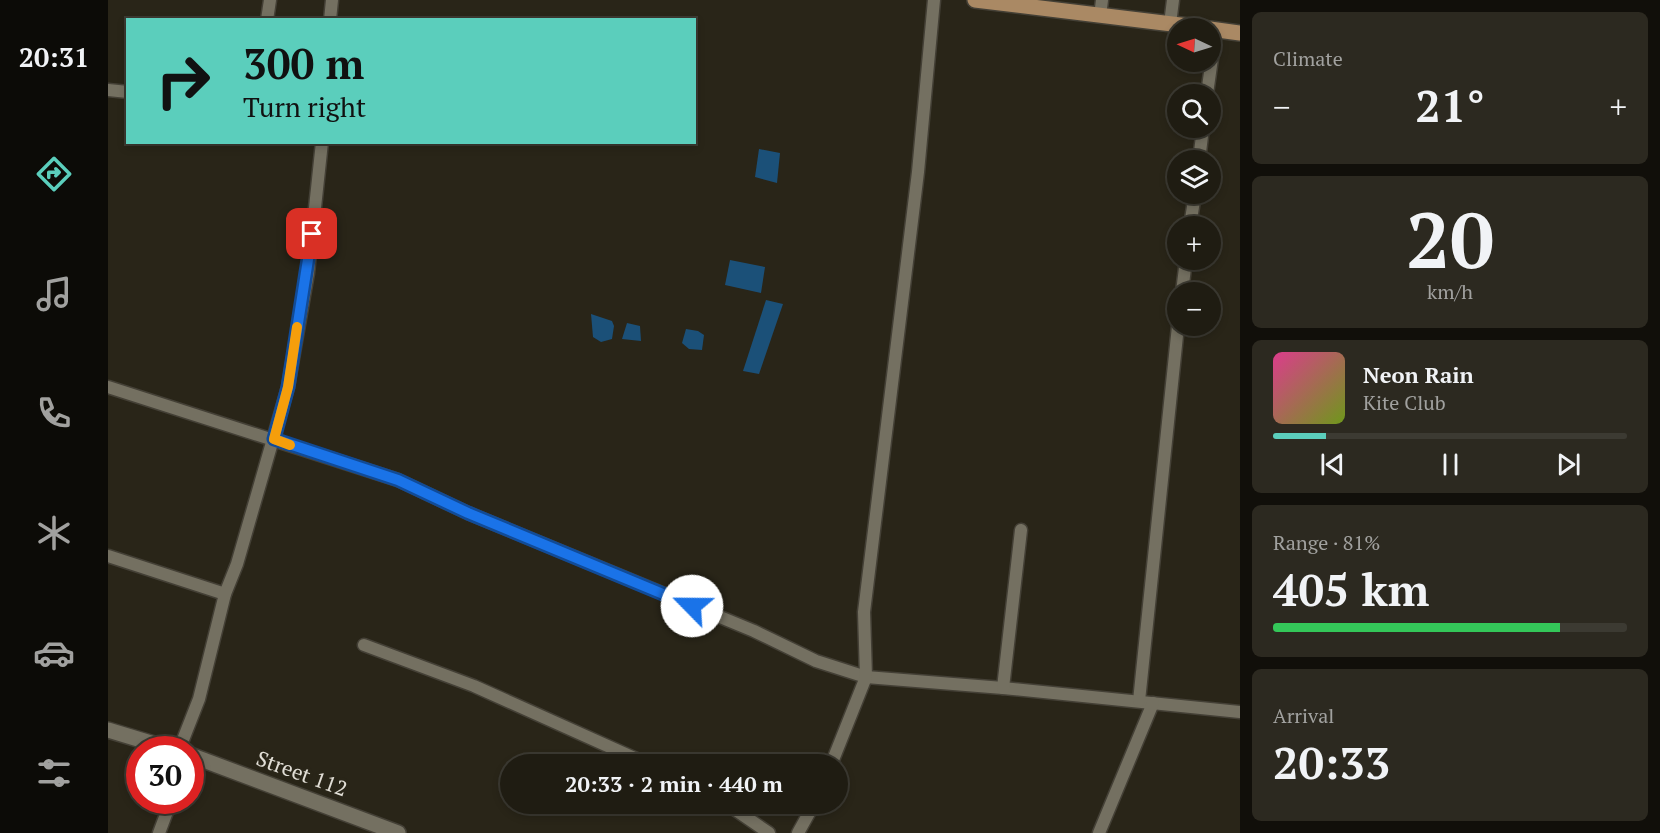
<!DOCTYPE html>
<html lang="en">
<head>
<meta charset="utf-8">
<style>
  body { margin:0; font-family:"PT Serif",serif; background:#2c2920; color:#f1f3f6; height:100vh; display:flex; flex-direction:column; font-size:22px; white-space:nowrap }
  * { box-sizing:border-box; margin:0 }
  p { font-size:20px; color:#a1a19f }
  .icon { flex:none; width:33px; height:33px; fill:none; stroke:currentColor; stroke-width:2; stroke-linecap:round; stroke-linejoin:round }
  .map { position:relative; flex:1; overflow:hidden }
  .side { display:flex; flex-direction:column; gap:12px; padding:12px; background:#110f0a; width:420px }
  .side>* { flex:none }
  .guide { position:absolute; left:18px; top:18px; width:570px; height:126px; border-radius:0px; box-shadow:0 3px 9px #0003,0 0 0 2px #3c3a32; background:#5bcebc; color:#111; overflow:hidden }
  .needle { width:39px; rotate:274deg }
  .buttons { position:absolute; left:1059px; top:18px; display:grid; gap:12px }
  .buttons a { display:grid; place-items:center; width:54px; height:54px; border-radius:50%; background:#1f1c12; box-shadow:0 3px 9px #0003,0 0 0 2px #3c3a32; font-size:30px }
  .speed { position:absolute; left:18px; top:736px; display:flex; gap:12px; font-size:30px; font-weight:700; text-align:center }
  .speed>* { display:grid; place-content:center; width:78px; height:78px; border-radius:50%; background:#1f1c12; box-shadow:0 3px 9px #0003,0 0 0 2px #3c3a32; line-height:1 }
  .speed .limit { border:9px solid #d22; background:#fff; color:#111 }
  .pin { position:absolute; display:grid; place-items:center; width:51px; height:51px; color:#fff; margin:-26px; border-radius:12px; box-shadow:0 3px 9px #0006 }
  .me { position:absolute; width:66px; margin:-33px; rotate:293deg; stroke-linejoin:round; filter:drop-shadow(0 0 4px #0008) }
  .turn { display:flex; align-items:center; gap:21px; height:126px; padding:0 18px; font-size:27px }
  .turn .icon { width:78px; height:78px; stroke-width:2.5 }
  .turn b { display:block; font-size:42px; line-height:51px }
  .big { font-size:45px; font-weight:800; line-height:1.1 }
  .side .tile { flex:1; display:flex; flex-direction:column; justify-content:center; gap:9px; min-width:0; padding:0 21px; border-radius:9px; background:#2c2920 }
  .side .dial { align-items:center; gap:0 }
  .dial b { font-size:78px; line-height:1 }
  .song { display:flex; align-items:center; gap:18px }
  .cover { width:72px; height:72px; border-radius:9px; background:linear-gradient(135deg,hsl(330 70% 55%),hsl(80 70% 35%)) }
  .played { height:6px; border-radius:3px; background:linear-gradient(90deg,#5bcebc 15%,#3c3a32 15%) }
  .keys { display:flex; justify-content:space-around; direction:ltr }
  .heat { display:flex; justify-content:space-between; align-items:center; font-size:33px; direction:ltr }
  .charge { height:9px; border-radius:4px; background:linear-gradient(90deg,#34c759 81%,#3c3a32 0) }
  .trip { position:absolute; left:392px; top:754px; width:348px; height:60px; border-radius:30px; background:#1f1c12; box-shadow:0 3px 9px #0003,0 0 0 2px #3c3a32; font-weight:800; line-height:60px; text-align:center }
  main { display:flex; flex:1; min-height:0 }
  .dock { display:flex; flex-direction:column; width:108px; justify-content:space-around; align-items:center; background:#0c0b07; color:#a1a19f }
  .dock .icon { width:42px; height:42px }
  .dock .active { color:#5bcebc }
  .dock b { font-size:27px; color:#f1f3f6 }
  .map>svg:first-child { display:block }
  .water { fill:#1b5078 }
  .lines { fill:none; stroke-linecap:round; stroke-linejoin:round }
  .street-casing { stroke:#444036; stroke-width:15 }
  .secondary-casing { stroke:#444036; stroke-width:18 }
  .primary-casing { stroke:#444036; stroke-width:18 }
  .street { stroke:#747061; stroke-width:12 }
  .secondary { stroke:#747061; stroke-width:15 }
  .primary { stroke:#aa8964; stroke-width:15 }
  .route-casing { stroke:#114b97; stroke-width:15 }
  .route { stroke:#1a73e8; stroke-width:10 }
  .slow { stroke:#f59e0b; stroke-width:10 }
  .labels { text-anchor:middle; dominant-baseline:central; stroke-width:6; stroke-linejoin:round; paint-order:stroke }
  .street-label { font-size:21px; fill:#e1ded6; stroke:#292518 }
</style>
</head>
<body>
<main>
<nav class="dock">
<b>20:31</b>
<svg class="icon active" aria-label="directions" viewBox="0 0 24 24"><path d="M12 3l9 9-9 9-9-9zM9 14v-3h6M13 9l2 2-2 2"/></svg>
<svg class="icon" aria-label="music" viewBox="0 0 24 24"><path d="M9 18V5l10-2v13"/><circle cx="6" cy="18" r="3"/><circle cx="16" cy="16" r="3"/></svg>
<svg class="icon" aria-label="phone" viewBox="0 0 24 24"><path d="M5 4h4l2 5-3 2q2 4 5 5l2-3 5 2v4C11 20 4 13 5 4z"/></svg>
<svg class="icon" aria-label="climate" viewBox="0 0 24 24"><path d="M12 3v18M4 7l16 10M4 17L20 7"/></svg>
<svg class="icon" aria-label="car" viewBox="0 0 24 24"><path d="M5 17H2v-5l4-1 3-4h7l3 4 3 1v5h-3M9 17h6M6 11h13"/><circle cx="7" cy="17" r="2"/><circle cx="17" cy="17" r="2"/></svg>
<svg class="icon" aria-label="filters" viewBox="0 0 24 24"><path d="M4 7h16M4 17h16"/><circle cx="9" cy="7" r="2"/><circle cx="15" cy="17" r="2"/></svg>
</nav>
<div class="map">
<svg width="1132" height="833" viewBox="0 0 1132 833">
  <rect width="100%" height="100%" fill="#292518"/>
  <!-- water -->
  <g class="water">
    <polygon points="651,149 672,153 669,183 647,177"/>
    <polygon points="622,260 657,267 653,293 617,285"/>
    <polygon points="658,300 675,304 651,374 635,371"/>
    <polygon points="483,314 504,321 506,326 504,339 493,342 485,337"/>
    <polygon points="519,323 532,326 533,341 514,339"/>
    <polygon points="578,329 590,331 596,335 594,350 581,349 574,343"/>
  </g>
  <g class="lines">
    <!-- street casing -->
    <g class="street-casing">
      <g id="street">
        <polyline points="992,16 994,0"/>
        <polyline points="159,20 162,0"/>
        <polyline points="222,20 224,0"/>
        <polyline points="1062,24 1065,0"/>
        <polyline points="0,90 20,92"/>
        <polyline points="1099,94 1108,30"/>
        <polyline points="1091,160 1095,128"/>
        <polyline points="1082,226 1087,194"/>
        <polyline points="1074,292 1078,260"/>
        <polyline points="0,387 290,480 360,513 646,631 708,661 758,677 895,688 1132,712"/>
        <polyline points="0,556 117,594"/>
        <polyline points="256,645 366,686 542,765"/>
        <polyline points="895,688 913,530"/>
        <polyline points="1031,701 1070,326"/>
        <polyline points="71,750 91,699 117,594 129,564 180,387 200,273 214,142"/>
        <polyline points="723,765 758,677 756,612 810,172 826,0"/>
        <polyline points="619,804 661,833"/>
        <polyline points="51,833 63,801"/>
        <polyline points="690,833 706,804"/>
        <polyline points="991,833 1045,703"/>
      </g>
    </g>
    <!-- secondary casing -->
    <g class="secondary-casing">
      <g id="secondary">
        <polyline points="0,730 66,750"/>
        <polyline points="82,755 290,833"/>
      </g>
    </g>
    <!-- primary casing -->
    <g class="primary-casing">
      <g id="primary">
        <polyline points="867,0 1097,28"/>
        <polyline points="1102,29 1132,33"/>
      </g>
    </g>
    <!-- street -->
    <use href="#street" class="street"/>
    <!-- secondary -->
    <use href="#secondary" class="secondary"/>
    <!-- primary -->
    <use href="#primary" class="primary"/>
  </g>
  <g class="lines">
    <!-- route casing -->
    <g class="route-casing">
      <polyline id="route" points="204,234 180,387 166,439 290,480 360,513 584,606"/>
    </g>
    <!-- route -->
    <use href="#route" class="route"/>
    <!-- slow -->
    <polyline class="slow" points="182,445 166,439 180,387 189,327"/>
  </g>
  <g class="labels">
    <!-- street labels -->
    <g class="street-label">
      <text transform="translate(194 773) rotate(20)">Street 112</text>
    </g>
  </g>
</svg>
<div class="buttons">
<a><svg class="needle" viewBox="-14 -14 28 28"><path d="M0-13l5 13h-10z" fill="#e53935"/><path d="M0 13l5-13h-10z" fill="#a1a19f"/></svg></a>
<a><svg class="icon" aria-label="search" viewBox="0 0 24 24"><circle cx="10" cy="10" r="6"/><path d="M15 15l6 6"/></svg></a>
<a><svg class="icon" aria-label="layers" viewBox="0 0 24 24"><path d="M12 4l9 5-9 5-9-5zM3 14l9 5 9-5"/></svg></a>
<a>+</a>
<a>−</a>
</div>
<div class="speed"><div class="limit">30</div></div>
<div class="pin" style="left:204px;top:234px;background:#d93025"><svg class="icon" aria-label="arrive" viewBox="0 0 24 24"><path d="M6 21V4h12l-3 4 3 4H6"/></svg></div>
<svg class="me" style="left:584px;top:606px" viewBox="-20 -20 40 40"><circle r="19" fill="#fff"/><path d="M0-13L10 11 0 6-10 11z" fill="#1a73e8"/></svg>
<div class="trip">20:33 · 2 min · 440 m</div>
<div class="guide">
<div class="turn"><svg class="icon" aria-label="right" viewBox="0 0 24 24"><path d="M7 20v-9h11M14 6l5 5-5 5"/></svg><div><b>300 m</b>Turn right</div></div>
</div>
</div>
<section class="side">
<div class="tile"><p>Climate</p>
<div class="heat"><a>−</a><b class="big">21°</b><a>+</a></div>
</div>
<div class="tile dial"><b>20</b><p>km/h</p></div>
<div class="tile">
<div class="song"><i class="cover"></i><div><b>Neon Rain</b><p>Kite Club</p></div></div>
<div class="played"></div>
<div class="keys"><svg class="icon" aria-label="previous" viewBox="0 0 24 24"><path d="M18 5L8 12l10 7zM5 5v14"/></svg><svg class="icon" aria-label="pause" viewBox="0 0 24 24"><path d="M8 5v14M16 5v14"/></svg><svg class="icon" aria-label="next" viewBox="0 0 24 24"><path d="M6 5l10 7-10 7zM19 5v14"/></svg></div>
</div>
<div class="tile"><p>Range · 81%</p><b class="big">405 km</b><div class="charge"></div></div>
<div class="tile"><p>Arrival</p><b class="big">20:33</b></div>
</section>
</main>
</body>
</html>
